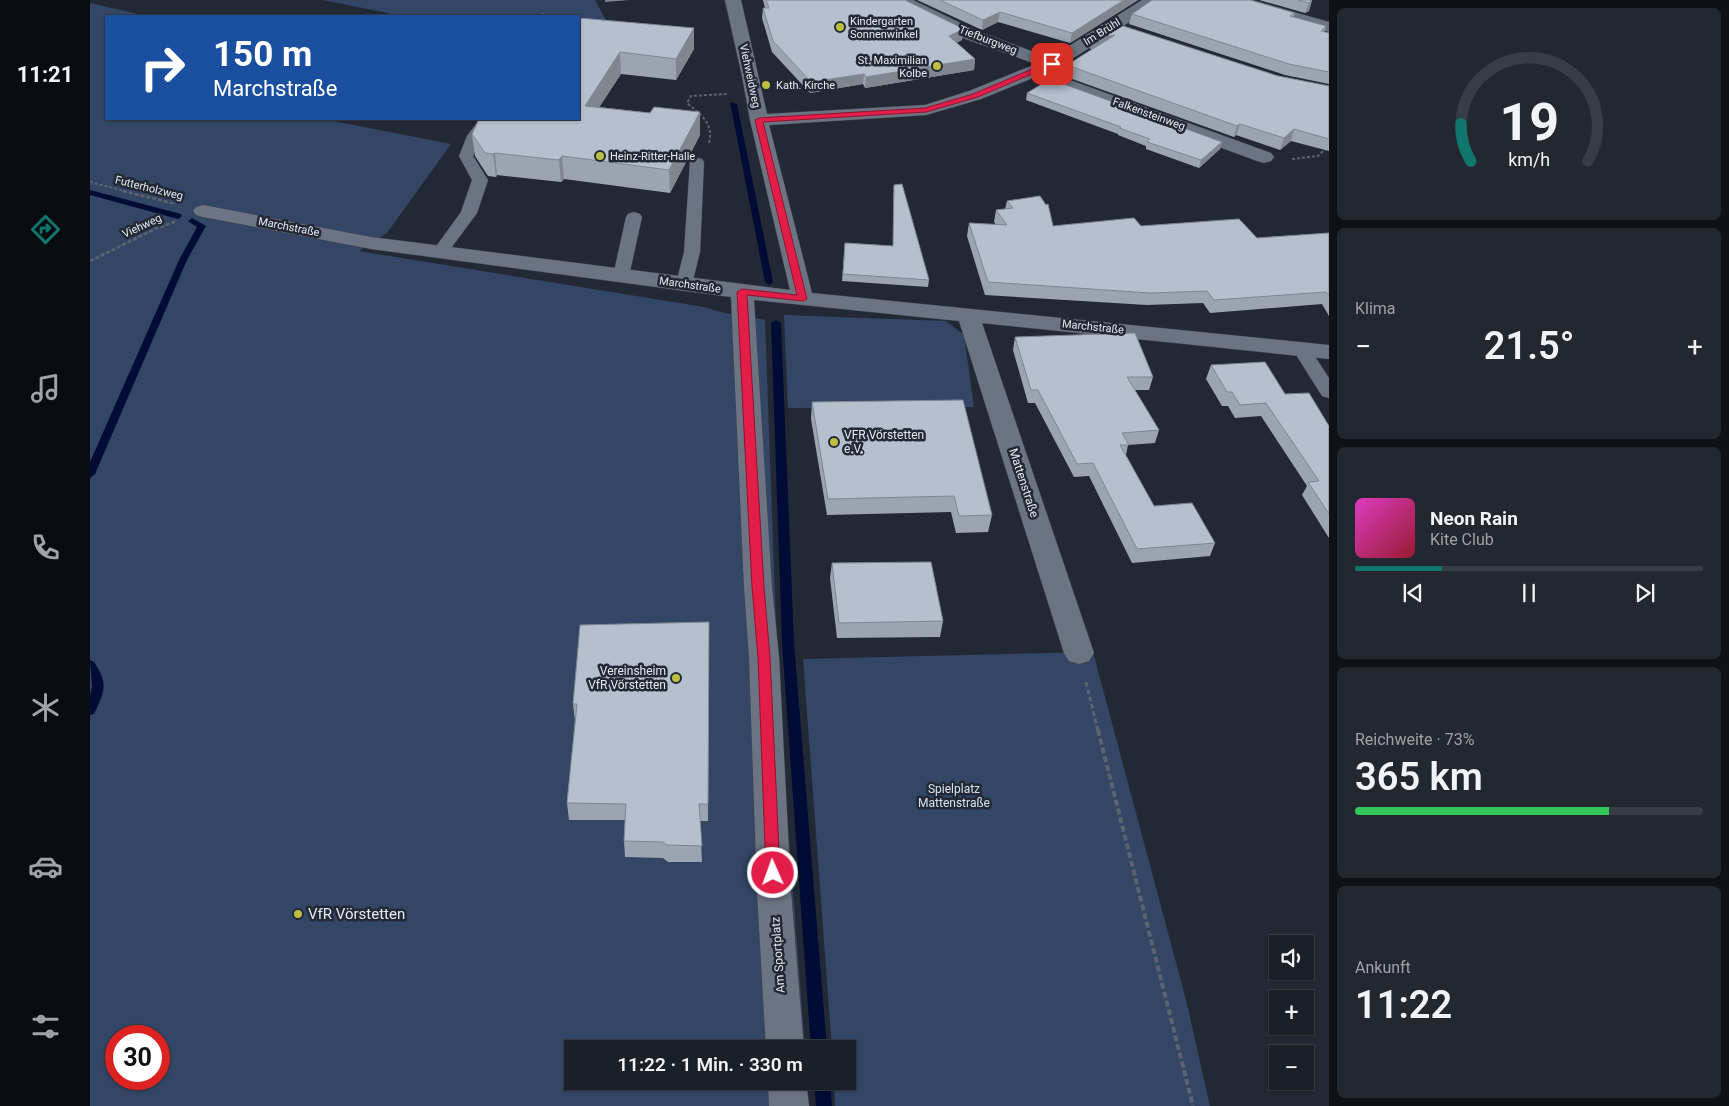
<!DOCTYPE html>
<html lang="de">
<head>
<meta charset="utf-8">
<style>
  body { margin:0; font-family:Roboto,sans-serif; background:#232730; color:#f1f3f6; height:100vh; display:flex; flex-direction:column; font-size:19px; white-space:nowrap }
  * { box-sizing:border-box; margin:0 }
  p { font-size:16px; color:#9fa2a8 }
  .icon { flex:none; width:28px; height:28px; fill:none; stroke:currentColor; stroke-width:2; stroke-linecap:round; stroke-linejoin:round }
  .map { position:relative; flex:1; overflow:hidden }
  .drawer { display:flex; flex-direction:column; gap:8px; padding:8px; background:#0e1116; width:400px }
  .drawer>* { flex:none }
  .top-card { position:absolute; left:15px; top:15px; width:475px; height:105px; border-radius:0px; box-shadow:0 1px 4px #0004,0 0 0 1px #383d45; background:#1a4fa0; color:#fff; overflow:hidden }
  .tools { position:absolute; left:1179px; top:935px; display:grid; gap:10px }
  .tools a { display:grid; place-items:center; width:45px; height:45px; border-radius:0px; background:#1a1f28; box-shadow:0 1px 4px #0004,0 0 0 1px #383d45; font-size:25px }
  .speed { position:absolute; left:15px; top:1025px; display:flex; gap:10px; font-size:25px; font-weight:700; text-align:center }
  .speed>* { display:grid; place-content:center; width:65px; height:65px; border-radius:50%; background:#1a1f28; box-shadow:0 1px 4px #0004,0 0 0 1px #383d45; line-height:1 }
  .speed .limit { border:8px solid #d22; background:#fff; color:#111 }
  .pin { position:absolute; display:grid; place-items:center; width:42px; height:42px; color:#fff; margin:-21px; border-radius:10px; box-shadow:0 2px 8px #0006 }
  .me { position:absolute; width:55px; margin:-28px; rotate:358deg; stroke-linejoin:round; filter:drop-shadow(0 0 4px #0008) }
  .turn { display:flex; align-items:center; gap:18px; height:105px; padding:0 25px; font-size:22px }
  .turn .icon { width:65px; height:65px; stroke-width:2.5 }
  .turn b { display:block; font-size:35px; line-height:42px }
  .big { font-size:38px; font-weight:600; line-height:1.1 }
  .drawer .tile { flex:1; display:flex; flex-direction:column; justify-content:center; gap:8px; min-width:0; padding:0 18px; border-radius:8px; background:#232730 }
  .drawer .dial { align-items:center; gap:0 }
  .dial svg { height:130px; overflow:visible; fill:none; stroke:#383d45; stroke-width:7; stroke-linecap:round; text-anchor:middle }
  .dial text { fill:#f1f3f6; stroke:none }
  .song { display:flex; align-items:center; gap:15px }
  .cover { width:60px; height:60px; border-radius:8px; background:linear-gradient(135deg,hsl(310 70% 55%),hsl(350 70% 35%)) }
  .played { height:5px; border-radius:2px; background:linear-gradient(90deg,#0f766e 25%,#383d45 25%) }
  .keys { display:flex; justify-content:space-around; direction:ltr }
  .heat { display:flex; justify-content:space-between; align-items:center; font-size:28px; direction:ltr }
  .charge { height:8px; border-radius:4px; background:linear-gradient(90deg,#34c759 73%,#383d45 0) }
  .trip { position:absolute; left:474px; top:1040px; width:292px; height:50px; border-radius:0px; background:#1a1f28; box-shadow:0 1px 4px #0004,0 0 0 1px #383d45; font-weight:600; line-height:50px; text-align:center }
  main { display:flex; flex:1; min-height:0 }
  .menu { display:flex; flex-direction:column; width:90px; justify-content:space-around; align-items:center; background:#0a0c10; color:#9fa2a8 }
  .menu .icon { width:35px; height:35px }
  .menu .on { color:#0f766e }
  .menu b { font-size:22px; color:#f1f3f6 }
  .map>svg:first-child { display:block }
  .green { fill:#334666; fill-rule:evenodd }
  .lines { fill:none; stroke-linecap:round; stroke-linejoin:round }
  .stream { fill:#000c36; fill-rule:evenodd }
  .service-casing { stroke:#3f464f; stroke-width:1 }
  .minor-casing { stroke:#3f464f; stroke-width:1 }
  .path-far3 { stroke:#5d636e; stroke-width:2; stroke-dasharray:3 2; stroke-linecap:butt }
  .path-far2 { stroke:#5d636e; stroke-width:2.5; stroke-dasharray:4 2; stroke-linecap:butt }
  .path-far1 { stroke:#5d636e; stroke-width:3; stroke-dasharray:5 2.5; stroke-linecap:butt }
  .path { stroke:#5d636e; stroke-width:4; stroke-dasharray:6 3; stroke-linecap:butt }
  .service { fill:#6c7483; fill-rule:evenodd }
  .minor { fill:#6c7483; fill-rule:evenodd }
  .wall { fill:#9ca4b1 }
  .shaded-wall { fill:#7f8690 }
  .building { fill:#b5bfce; stroke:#7f8690 }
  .route { fill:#e11d48; stroke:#92132f }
  .poi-dot { fill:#bdbf43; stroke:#222935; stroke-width:2 }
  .labels { text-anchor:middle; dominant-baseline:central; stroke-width:5; stroke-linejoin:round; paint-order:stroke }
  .far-poi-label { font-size:11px; fill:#e4e9f1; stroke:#222935; text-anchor:start }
  .far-street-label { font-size:11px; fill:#e4e9f1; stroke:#222935 }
  .poi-label { font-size:12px; fill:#e4e9f1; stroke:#222935; text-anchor:start }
  .street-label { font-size:12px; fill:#e4e9f1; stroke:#222935 }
  .park-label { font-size:12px; fill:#d7e0f0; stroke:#222935 }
  .near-poi-label { font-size:15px; fill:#e4e9f1; stroke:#222935; text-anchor:start }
</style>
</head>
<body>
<main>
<nav class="menu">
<b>11:21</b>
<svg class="icon on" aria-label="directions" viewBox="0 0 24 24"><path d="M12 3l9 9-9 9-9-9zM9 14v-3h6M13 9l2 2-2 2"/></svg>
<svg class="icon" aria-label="music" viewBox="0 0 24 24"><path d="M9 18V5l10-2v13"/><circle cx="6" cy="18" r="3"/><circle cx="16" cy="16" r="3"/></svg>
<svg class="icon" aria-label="phone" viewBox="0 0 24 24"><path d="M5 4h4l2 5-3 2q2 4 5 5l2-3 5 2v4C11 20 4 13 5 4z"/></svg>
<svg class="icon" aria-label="climate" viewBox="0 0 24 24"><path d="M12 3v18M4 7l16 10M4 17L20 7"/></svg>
<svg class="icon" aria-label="car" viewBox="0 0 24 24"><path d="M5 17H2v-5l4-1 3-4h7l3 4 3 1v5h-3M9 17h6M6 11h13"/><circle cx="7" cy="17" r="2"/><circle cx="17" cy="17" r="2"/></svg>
<svg class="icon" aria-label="filters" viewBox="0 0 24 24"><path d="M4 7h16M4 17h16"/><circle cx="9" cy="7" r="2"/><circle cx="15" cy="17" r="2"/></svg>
</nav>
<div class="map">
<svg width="1239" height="1106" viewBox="0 0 1239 1106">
  <rect width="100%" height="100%" fill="#222935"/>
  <!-- green -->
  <g class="green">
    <polygon points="233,0 505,0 517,22 489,25 489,16 299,16 298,13"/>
    <path d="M0 3 57 16H16V119H233L361 144 297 233 269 251 614 307 634 313 675 320 689 707 715 1049H482V1081H717L719 1106H0ZM26 1036H69V1079H26Z"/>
    <polygon points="694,315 856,321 874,335 884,407 698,408"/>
    <polygon points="1003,652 1096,1000 1120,1106 745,1106 744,1081 758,1081 758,1049 742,1049 713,659"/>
  </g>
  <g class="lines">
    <!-- stream -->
    <g class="stream">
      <polygon points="640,102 647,104 683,282 679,285 675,282"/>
      <polygon points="0,190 91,214 92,216 88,219 0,195"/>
      <polygon points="102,218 116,226 97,260 5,474 0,478 0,462 89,260 107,227 98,221"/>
      <polygon points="686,320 691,323 704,643 737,1049 721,1049 692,643 681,323"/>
      <path d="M0 660 4 662C17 682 16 689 6 710L4 714 0 715V695L2 687Z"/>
      <polygon points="724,1081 740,1081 742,1106 726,1106"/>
    </g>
    <!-- service casing -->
    <g class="service-casing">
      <g id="service">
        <polygon points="390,119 406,119 392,136 383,156 398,180 387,213 356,255 344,255 342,252 371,212 382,180 369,156 377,136"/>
        <polygon points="607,158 612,159 614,162 610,252 602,284 600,288 588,288 586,284 594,252 600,162 602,159"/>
        <polygon points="544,212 550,214 552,217 539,276 537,280 525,280 523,276 536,217 538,214"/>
        <polygon points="1212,345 1218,346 1239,378 1239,398 1232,396 1203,350 1206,346"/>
      </g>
    </g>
    <!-- minor casing -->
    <g class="minor-casing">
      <g id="minor">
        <polygon points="635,0 651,0 677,114 835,105 879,91 946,64 873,38 804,3 802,0 823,0 885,30 960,58 1052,0 1071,0 1069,3 968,68 958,72 1181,153 1184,157 1181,161 1174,163 1167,161 943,78 891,99 836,115 679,125 722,293 1239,345 1239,359 892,323 1004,653 999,661 989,664 979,661 974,653 869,321 664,300 682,587 689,657 701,892 714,1049 676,1049 667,892 659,657 654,587 641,297 281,249 113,217 106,215 103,211 106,207 113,205 281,237 700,290 660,120 652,76"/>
        <polygon points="1137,0 1162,0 1239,22 1239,32 1139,3"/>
        <polygon points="678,1081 716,1081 719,1106 679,1106"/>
      </g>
    </g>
    <!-- path-far3 -->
    <g class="path-far3">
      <path d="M619 143C624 123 611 115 597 103L601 96 637 94"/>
      <polyline points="1202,159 1228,156 1239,145"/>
      <polyline points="0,182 38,192"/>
    </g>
    <!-- path-far2 -->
    <g class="path-far2">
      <polyline points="33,191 86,204"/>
      <polyline points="0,261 65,229 87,221"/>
    </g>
    <!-- path-far1 -->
    <polyline class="path-far1" points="996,682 1008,731"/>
    <!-- path -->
    <polyline class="path" points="1008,730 1103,1106"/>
    <!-- service -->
    <use href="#service" class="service"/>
    <!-- minor -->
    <use href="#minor" class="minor"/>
  </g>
  <!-- wall -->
  <g class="wall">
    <polygon points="673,0 815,0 872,40 866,43 885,59 884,70 775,88 773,84 720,93 682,52 672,18 673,8 675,8"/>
    <polygon points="827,0 1048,0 980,43 908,22 892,30"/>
    <polygon points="1169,0 1222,0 1219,11 1215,13"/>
    <polygon points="1205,13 1203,17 1236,26 1234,32 1239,33 1239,84 1195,75 1039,24 1042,14"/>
    <polygon points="489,18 604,49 586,80 531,74 509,107 560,113 610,112 610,135 580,193 474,179 471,182 407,175 406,177 398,176 385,156 382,134"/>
    <polygon points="1003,39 1239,86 1239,151 1201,141 1190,150 1146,135 1144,137 974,76 977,65 1003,49 1000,49"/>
    <polygon points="937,93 1132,142 1130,149 1109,168 1056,149 1056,146 1028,135 1028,134 936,100"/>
    <polygon points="804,185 839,280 838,287 752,281 755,243 803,246"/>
    <polygon points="917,201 963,226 1051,226 1167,238 1239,233 1239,316 1232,304 1120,313 1113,303 1057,305 895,295 877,236 879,223 906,225 904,222 906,210 915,209"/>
    <polygon points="925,337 1063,377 1059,390 1045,390 1069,430 1065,443 1038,445 1036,455 1064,506 1125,543 1120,556 1042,563 999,476 984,477 945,403 938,403 923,350"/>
    <polygon points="1121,365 1195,394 1239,426 1239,538 1212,495 1217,486 1171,416 1145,418 1138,406 1132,406 1116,379"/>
    <polygon points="722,402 902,515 898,532 866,533 861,512 737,515 721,419"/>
    <polygon points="742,563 853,621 850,637 747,638 740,578"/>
    <polygon points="619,622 618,821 610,821 612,862 578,862 573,858 535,857 534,841 535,820 479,820 477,803 485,721 483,704"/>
  </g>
  <!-- shaded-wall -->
  <g class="shaded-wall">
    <polygon points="515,0 539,0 515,2"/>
    <polygon points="1034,0 1048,0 980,43 982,33"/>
    <polygon points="1222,0 1219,11 1215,13 1219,3"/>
    <polygon points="910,12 908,22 892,30 893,20"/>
    <polygon points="604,28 604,49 586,80 586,59"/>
    <polygon points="874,29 872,40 858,47 859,36"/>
    <polygon points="1025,35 1023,46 1000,49 1003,39"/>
    <polygon points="530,52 531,74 496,128 495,106"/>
    <polygon points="885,59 884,70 775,88 776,77"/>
    <polygon points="774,74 773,84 720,93 721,82"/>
    <polygon points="610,112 610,135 580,193 579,170"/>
    <polygon points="1150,124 1146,135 1144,137 1147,126"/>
    <polygon points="1204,129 1201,141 1190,150 1194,138"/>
    <polygon points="1132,142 1130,149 1109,168 1111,160"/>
    <polygon points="405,153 407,175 406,177 403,154"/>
    <polygon points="472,156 474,179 471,182 469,160"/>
  </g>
  <!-- building -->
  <g class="building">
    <polygon points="676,0 815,0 874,29 859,36 885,59 776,77 774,74 721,82 683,41 673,8 679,8"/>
    <polygon points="850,0 1034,0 982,33 910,12 893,20"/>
    <polygon points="1062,0 1160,0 1205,13 1200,16 1236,26 1231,31 1239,33 1239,72 1199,64 1042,14"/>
    <polygon points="1208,0 1222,0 1219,3"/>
    <polygon points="452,14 472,16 451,16"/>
    <polygon points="489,18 604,28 586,59 530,52 495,106 560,113 564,107 610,112 579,170 472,156 469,160 405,153 403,154 395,153 382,134 389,119 489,119"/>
    <polygon points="1027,24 1188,76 1239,86 1239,139 1204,129 1194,138 1150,124 1147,126 977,65 1025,35 1003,39"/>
    <polygon points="960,79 1132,142 1111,160 1057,142 1060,139 1029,128 1031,127 937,93"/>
    <polygon points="812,184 839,280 753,274 755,243 803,246 804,185"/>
    <polygon points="950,196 956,205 958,204 963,226 1044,218 1051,226 1149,219 1167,238 1239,233 1239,296 1236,292 1124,300 1117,291 1060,293 898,282 879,223 917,225 906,210 923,208 917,201"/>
    <polygon points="1045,333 1063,377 1037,377 1069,430 1032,433 1039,445 1030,445 1064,506 1102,503 1125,543 1047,549 1003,463 987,464 948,390 941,390 925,337"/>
    <polygon points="1175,362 1195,394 1219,393 1239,426 1239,514 1218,482 1229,481 1176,403 1150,405 1142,392 1137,392 1121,365"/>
    <polygon points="873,400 902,515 869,516 864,496 738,499 722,402"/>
    <polygon points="841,562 853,621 749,623 742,563"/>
    <polygon points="619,622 618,804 609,804 612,846 577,845 573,842 534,841 536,804 477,803 487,704 483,704 490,625"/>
  </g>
  <!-- route -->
  <polygon class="route" points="959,62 965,64 888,97 836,112 673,122 717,299 713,301 657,295 674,587 680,657 690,873 688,877 683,879 678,877 676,873 668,657 662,587 647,292 652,289 707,295 665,120 669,118 835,108 883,94"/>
  <!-- markers -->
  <g class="poi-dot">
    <circle cx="750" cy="27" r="5"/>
    <circle cx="847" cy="66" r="5"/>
    <circle cx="676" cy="85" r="5"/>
    <circle cx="510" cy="156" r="5"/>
    <circle cx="744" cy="442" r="5"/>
    <circle cx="586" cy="678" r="5"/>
    <circle cx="208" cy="914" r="5"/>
  </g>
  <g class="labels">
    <!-- far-poi labels -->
    <g class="far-poi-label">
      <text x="760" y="21">Kindergarten<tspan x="760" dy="13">Sonnenwinkel</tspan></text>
      <text x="837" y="60" text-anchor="end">St. Maximilian<tspan x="837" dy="13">Kolbe</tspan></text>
      <text x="686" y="85">Kath. Kirche</text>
      <text x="520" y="156">Heinz-Ritter-Halle</text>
    </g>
    <!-- far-street labels -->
    <g class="far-street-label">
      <text transform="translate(1012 32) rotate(-32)">Im Brühl</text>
      <text transform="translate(898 40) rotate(21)">Tiefburgweg</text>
      <text transform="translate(660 76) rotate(78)">Viehweidweg</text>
      <text transform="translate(1059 114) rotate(20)">Falkensteinweg</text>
      <text transform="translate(59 188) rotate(14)">Futterholzweg</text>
      <text transform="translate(52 226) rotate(-25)">Viehweg</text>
      <text transform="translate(199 227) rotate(11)">Marchstraße</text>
      <text transform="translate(600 285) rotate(8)">Marchstraße</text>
      <text transform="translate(1003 327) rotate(6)">Marchstraße</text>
    </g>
    <!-- poi labels -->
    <g class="poi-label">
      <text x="754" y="435">VFR Vörstetten<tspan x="754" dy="14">e.V.</tspan></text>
      <text x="576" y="671" text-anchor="end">Vereinsheim<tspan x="576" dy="14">VfR Vörstetten</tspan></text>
    </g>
    <!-- street labels -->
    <g class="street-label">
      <text transform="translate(934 483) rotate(72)">Mattenstraße</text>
      <text transform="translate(688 955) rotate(-94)">Am Sportplatz</text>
    </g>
    <!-- park labels -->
    <g class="park-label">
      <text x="864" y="789">Spielplatz<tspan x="864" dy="14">Mattenstraße</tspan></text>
    </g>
    <!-- near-poi labels -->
    <g class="near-poi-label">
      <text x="218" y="914">VfR Vörstetten</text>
    </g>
  </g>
</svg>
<div class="tools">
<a><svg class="icon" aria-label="sound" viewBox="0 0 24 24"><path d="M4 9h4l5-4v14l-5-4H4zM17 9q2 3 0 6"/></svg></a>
<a>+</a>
<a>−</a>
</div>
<div class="speed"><div class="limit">30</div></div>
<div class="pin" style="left:962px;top:64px;background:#d93025"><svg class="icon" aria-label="arrive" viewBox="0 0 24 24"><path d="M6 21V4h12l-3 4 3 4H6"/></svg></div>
<svg class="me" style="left:683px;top:873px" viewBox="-20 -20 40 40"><circle r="17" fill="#e11d48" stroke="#fff" stroke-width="3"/><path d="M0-11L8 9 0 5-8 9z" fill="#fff"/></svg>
<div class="trip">11:22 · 1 Min. · 330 m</div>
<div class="top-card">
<div class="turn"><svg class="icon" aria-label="right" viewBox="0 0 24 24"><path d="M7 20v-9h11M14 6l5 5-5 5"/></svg><div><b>150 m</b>Marchstraße</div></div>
</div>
</div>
<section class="drawer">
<div class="tile dial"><svg viewBox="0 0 100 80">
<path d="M14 69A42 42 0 1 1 86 69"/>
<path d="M14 69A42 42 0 0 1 8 46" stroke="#0f766e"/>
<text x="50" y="56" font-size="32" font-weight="700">19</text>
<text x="50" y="72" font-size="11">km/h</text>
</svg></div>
<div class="tile"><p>Klima</p>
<div class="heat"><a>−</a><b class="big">21.5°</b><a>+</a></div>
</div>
<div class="tile">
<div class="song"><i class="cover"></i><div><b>Neon Rain</b><p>Kite Club</p></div></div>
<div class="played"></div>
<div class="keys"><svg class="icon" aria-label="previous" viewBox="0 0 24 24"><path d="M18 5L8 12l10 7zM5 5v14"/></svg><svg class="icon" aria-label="pause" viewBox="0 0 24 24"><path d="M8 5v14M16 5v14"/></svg><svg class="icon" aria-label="next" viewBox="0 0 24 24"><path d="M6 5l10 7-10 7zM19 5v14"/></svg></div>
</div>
<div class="tile"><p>Reichweite · 73%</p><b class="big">365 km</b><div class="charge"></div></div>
<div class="tile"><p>Ankunft</p><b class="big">11:22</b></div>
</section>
</main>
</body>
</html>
